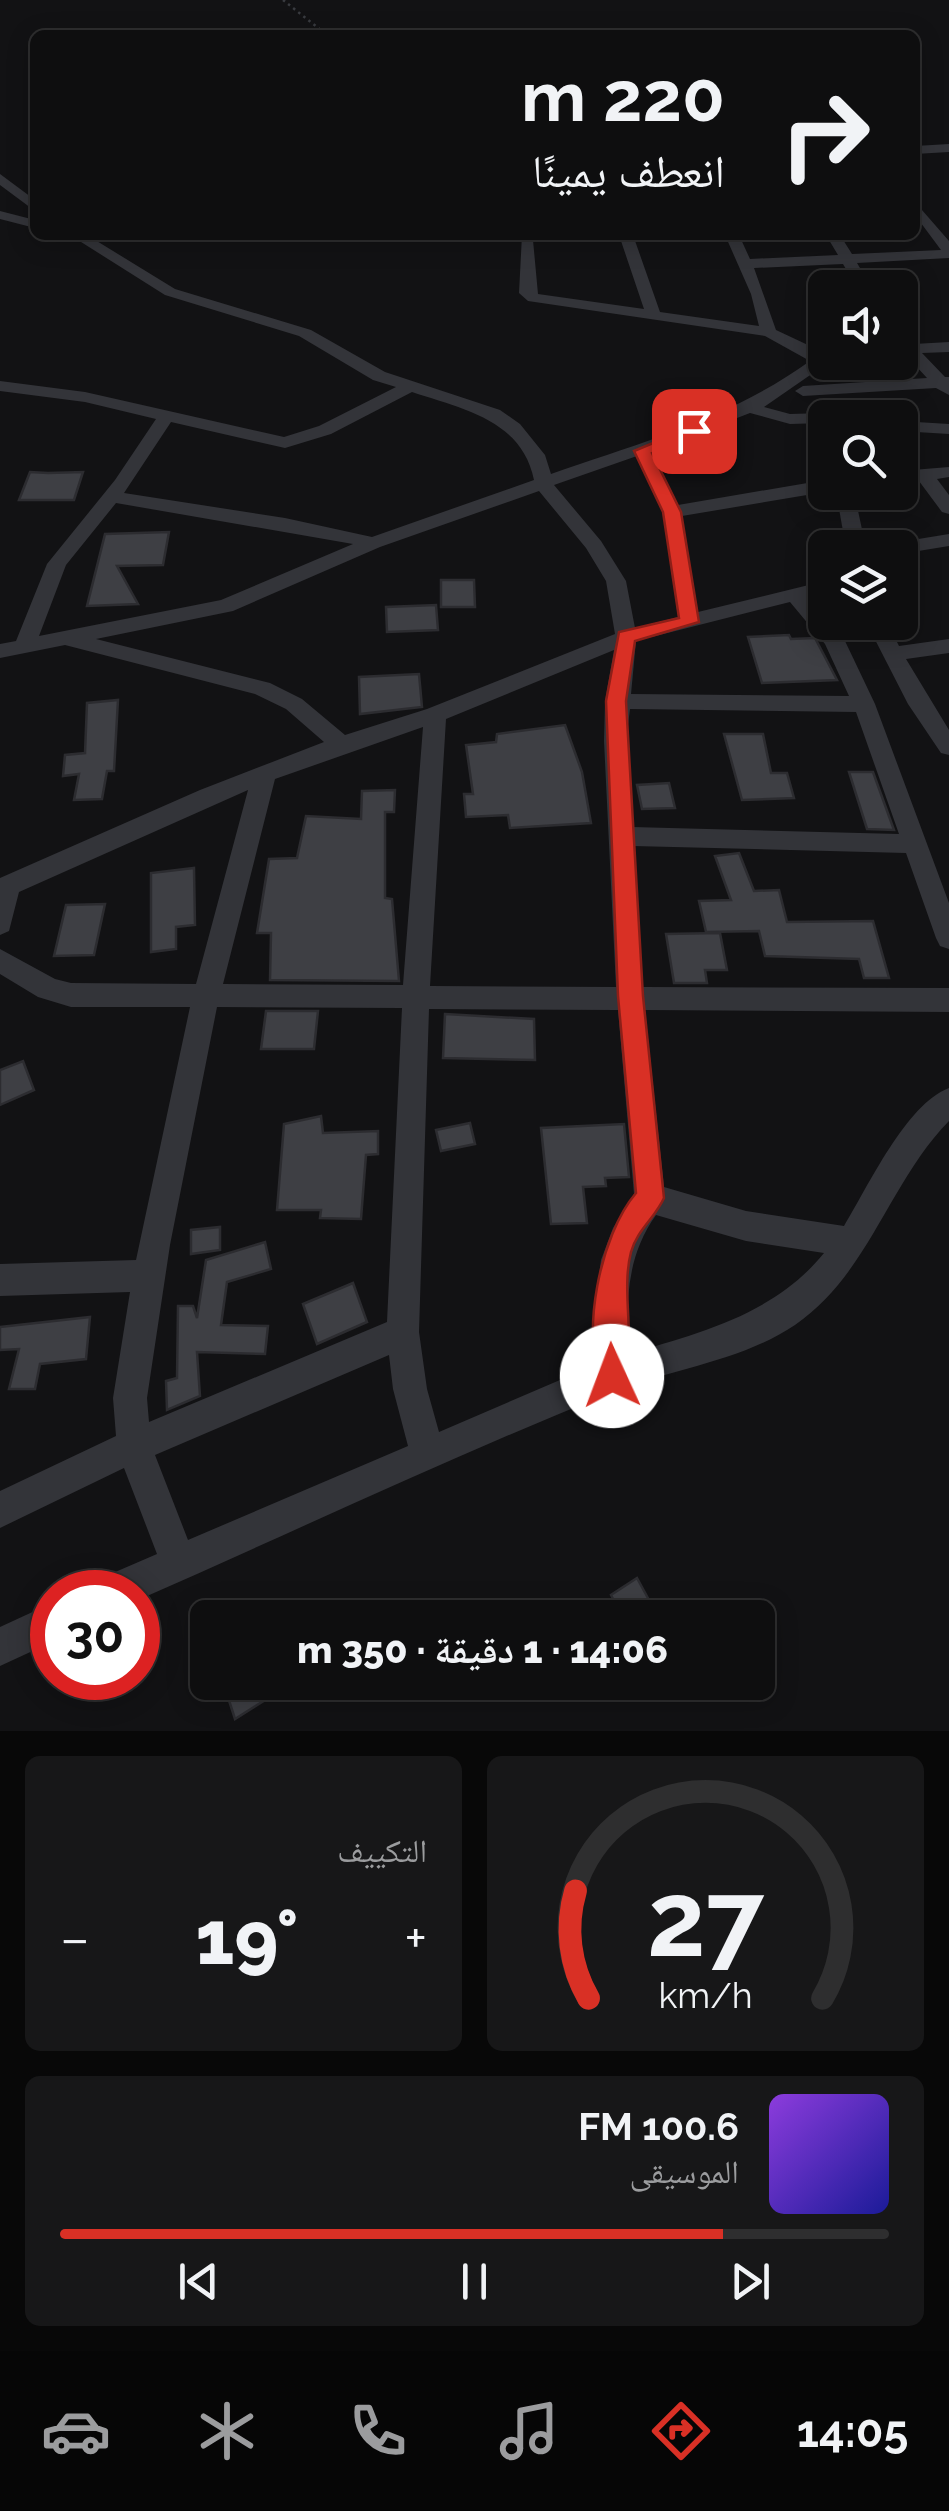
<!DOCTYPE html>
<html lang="ar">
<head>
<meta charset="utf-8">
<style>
  body { margin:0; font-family:Raleway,"Noto Naskh Arabic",sans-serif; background:#171718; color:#f1f3f6; direction:rtl; height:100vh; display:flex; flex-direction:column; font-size:38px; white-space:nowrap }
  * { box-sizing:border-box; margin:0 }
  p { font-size:32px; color:#9b9c9e }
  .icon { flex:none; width:55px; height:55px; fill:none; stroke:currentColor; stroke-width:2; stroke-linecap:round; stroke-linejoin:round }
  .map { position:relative; height:1731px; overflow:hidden; direction:ltr }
  .panel { display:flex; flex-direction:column; gap:25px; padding:25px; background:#080808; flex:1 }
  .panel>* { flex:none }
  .guide { position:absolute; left:30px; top:30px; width:890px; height:210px; border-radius:15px; box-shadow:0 5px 25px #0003,0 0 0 2px #2e2e2f; direction:rtl; background:#0e0e0f; color:#f1f3f6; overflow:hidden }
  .controls { position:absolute; left:808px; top:270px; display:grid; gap:20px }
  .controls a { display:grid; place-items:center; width:110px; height:110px; border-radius:15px; background:#0e0e0f; box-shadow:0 5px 25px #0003,0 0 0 2px #2e2e2f; font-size:50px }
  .speed { position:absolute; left:30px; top:1570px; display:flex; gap:20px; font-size:50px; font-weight:700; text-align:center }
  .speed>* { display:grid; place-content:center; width:130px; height:130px; border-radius:50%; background:#0e0e0f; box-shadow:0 5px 25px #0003,0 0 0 2px #2e2e2f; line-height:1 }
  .speed .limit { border:15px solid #d22; background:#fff; color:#111 }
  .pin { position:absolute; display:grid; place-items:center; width:85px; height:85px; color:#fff; margin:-42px; border-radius:20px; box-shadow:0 5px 15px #0006 }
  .me { position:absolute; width:110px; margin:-55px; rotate:358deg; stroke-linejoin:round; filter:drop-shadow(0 0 8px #0008) }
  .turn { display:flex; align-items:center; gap:35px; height:210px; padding:0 30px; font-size:45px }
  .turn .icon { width:130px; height:130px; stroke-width:2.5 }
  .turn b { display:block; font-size:70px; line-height:85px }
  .big { font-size:75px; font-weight:800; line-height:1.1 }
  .panel .card { flex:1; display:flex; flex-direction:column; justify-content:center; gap:15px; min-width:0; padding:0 35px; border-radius:15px; background:#171718 }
  .panel .dial { align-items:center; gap:0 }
  .dial svg { height:260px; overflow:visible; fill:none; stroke:#2e2e2f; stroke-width:7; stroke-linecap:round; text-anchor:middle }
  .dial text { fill:#f1f3f6; stroke:none }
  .song { display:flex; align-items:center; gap:30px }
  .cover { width:120px; height:120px; border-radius:15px; background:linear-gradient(135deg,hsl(270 70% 55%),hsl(240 70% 35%)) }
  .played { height:10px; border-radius:5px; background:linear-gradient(90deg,#d93025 80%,#2e2e2f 80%) }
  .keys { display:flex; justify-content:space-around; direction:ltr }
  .heat { display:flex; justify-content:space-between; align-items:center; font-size:55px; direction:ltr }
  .panel .tiles { flex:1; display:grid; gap:25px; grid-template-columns:1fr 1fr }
  .card:last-child { grid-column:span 2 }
  .trip { position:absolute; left:190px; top:1600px; width:585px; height:100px; border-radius:15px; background:#0e0e0f; box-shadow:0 5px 25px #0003,0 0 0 2px #2e2e2f; font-weight:800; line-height:100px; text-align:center; direction:rtl }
  .menu { display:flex; height:160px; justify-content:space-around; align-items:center; background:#060606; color:#9b9c9e }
  .menu .icon { width:70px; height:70px }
  .menu .selected { color:#d93025 }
  .menu b { font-size:45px; color:#f1f3f6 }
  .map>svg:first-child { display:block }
  .building { fill:#3e3f44; stroke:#2c2c30; stroke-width:2.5 }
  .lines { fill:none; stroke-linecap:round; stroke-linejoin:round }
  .path { stroke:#393b40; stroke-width:2.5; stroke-dasharray:2.5 4; stroke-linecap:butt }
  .minor { fill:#333439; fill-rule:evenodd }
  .route { fill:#d93025; stroke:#8d1f18; stroke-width:2.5 }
</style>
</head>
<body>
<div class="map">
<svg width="949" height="1731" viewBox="0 0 949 1731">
  <rect width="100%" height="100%" fill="#121214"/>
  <!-- building -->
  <g class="building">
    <polygon points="30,472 48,473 83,472 74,500 19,500"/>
    <polygon points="169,532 163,565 117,566 138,604 87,606 105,534"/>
    <polygon points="441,580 474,580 475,607 441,607"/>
    <polygon points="436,605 438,630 387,632 386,607"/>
    <polygon points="789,635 791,639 815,638 837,680 762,683 748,637"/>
    <polygon points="419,674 422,707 360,714 359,677"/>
    <polygon points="118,700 114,771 107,771 102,799 74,800 79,774 63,776 65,755 85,753 87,703"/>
    <polygon points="565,725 582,772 591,823 510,828 508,815 466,817 464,794 473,794 466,745 496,742 497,734"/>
    <polygon points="724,734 763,734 771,773 787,773 794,798 742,800"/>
    <polygon points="849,772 873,772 894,830 867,829"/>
    <polygon points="669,783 675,808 642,809 637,785"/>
    <polygon points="395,790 394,812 385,812 385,898 392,899 399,981 270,980 271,933 257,933 269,859 297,858 306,816 361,819 362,791"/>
    <polygon points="739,853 754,891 779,890 787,922 873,921 889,978 864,978 859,959 765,956 759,931 706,932 699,901 731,900 715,856"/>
    <polygon points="194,868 195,925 176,927 176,949 151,952 151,873"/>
    <polygon points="105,904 94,955 54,956 66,905"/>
    <polygon points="720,933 727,970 705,970 707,983 674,983 666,934"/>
    <polygon points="266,1011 318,1011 314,1049 261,1049"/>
    <polygon points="445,1014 534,1019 535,1060 443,1058"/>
    <polygon points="23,1061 34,1090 0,1105 0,1070"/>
    <polygon points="321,1116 323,1133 378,1131 378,1154 366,1155 361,1219 320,1218 321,1210 277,1210 284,1124"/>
    <polygon points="470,1123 475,1144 441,1151 436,1130"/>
    <polygon points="624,1124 629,1177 605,1178 606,1186 583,1187 587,1223 551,1224 541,1128"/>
    <polygon points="220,1227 220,1250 191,1254 191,1230"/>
    <polygon points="265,1242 271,1269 227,1282 221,1325 268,1326 265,1354 197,1352 200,1396 167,1410 166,1381 177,1378 178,1306 193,1306 197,1318 206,1260"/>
    <polygon points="353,1283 367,1322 317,1344 303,1304"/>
    <polygon points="90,1317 86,1359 40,1364 35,1389 9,1389 19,1349 0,1350 0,1327"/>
    <polygon points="637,1578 649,1600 623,1618 611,1595"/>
    <polygon points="223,1682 294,1682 235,1719"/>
  </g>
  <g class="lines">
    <!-- path -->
    <polyline class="path" points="283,0 327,35"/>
    <!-- minor -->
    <g class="minor">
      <polygon points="949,144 949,152 915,154 915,146"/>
      <polygon points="0,174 35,200 35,211 0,185"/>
      <path d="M915 202 949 241V258L857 263 872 288H857L843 264 754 268 776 330 825 353V362H829L764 407 790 414 825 413 833 418H825V423L790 424 750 413 652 451 678 505 825 480V492L682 516 698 612 825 581V593L809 598 825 617V622H830L845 641 875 704 949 903V949L940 946 936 938 906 853 633 846 643 987 949 988V1012L645 1010 664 1187 746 1211 844 1226C868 1187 906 1104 949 1088V1121C889 1182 869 1274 795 1325 740 1362 670 1369 610 1393 451 1457 295 1531 138 1600V1592H93L99 1579 157 1554 124 1468 0 1528V1491L116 1436 113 1398 130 1292 0 1296V1264L136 1260 190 1007H71L38 997 0 974V949L55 979 71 983 196 984 248 790 19 892 9 931 0 935V878L200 790 324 742 286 709 255 694 65 645 0 658V644L16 641 47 564 115 480 156 419 85 402 0 391V381L85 392 284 437 319 426 396 387 373 380 299 336 165 295 70 235H87L175 289 311 330 385 372 500 410 520 424 545 455 551 474C645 441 729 419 810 361L765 336 528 301 519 293 522 235H538L533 240 538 294 644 309 619 235H633L660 312 759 326 751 294 725 235H739L750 259 838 255 826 235H840L852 254 941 250 915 215ZM412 392C463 409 522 420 534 480L372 537 285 518 124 493 171 422 285 448 331 434ZM637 456 663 512 678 617 635 628 626 581 601 541 554 485ZM539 491 586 548 606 581 615 634 427 709 345 735 302 699 270 683 96 639 233 611 380 547ZM116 503 353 544 221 600 39 636 66 565ZM790 602 825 644 849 696 631 694 636 641ZM614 650 605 701 604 741 616 987 430 986 446 719ZM630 709 856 712 899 834 632 827 626 741ZM423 727 403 985 223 984 275 779ZM217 1007 402 1008 387 1322 149 1422 147 1398 170 1245ZM429 1009 618 1010 634 1194 613 1228 601 1260 595 1304V1365L439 1432 427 1389 419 1332ZM656 1215 746 1241 824 1253C775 1314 700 1333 628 1354 626 1303 626 1257 656 1215ZM389 1355 393 1389 408 1446 188 1540 155 1455Z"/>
      <polygon points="0,211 35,220 35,228 0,219"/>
      <polygon points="900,333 914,344 949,342 949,352 922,353 945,377 949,377 949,395 936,388 803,396 795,391 803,386 927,378 905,354 900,354"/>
      <polygon points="900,421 949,424 949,434 900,431"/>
      <polygon points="949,467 949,477 937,479 949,495 949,514 942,512 919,481 900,483 900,471"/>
      <polygon points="836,492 854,492 866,548 846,548"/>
      <polygon points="949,534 949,546 900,554 900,548 891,548 900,542"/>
      <polygon points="866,622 887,622 899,646 949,639 949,653 906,659 949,730 949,755 941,753 908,704"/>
      <polygon points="52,1603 52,1642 0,1666 0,1627"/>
    </g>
  </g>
  <!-- route -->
  <path class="route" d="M689 428 702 431 652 453 681 512 699 622 635 641 626 701 643 996 664 1198C655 1218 637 1230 631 1252 620 1293 638 1351 623 1386L612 1391 602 1386C580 1335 600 1235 636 1193L618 996 606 701 619 632 679 618 663 512 634 451Z"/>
</svg>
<div class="controls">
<a><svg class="icon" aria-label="sound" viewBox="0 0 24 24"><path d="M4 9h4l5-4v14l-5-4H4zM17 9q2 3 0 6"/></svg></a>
<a><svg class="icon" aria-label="search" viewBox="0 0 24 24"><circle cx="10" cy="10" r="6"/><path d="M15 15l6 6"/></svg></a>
<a><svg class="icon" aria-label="layers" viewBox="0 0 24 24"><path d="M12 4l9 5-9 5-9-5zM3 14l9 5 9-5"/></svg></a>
</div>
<div class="speed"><div class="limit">30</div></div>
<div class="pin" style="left:694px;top:431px;background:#d93025"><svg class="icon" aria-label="arrive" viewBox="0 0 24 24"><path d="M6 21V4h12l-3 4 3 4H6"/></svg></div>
<svg class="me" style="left:612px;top:1376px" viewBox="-20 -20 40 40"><circle r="19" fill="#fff"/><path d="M0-13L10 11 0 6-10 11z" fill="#d93025"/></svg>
<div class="trip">14:06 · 1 دقيقة · 350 m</div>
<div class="guide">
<div class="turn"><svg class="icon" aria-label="right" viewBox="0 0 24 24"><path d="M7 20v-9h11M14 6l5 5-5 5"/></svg><div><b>220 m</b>انعطف يمينًا</div></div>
</div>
</div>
<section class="panel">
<div class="tiles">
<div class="card dial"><svg viewBox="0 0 100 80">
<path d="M14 69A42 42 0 1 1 86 69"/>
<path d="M14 69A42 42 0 0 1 10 36" stroke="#d93025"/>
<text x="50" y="56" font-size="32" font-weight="700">27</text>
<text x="50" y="72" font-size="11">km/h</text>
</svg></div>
<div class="card"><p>التكييف</p>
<div class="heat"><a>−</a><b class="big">19°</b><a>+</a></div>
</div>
<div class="card">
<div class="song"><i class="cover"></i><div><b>100.6 FM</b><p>الموسيقى</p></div></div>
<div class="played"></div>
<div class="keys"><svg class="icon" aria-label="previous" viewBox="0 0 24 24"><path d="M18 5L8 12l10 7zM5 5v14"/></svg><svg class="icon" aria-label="pause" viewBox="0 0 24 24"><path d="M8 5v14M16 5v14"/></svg><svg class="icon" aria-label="next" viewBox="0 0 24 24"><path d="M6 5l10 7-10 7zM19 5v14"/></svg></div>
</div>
</div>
</section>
<nav class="menu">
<b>14:05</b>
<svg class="icon selected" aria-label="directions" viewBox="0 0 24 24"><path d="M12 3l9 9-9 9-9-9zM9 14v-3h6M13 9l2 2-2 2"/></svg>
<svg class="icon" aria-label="music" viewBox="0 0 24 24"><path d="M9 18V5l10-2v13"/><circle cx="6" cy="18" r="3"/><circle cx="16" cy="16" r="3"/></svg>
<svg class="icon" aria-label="phone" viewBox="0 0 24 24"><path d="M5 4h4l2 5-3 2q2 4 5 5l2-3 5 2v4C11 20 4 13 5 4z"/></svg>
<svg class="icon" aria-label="climate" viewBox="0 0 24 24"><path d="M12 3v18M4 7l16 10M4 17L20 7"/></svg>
<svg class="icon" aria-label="car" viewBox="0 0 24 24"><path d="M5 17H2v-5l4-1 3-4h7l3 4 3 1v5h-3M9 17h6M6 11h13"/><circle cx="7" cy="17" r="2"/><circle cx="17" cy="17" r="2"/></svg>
</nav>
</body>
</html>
